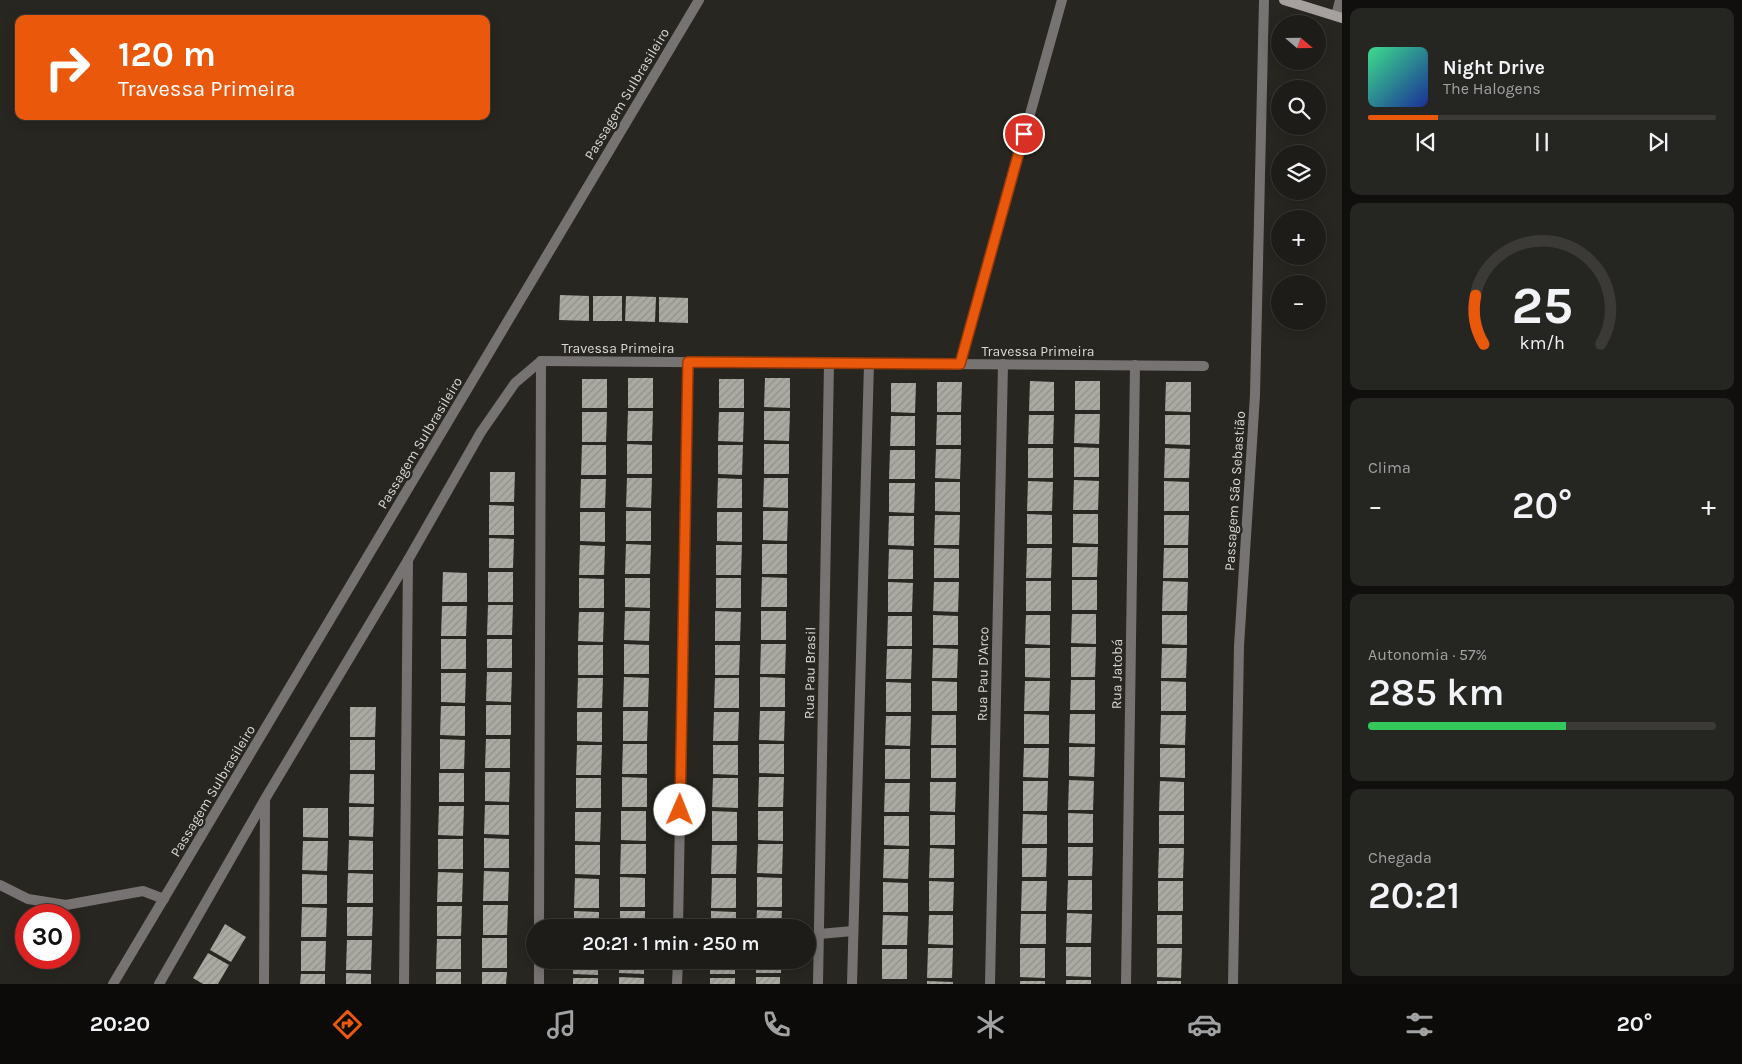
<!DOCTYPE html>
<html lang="pt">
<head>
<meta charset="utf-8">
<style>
  body { margin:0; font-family:Karla,sans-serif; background:#252521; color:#f1f3f6; height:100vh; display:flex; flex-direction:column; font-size:19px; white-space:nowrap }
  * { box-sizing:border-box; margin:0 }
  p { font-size:16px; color:#a0a1a2 }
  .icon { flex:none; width:28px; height:28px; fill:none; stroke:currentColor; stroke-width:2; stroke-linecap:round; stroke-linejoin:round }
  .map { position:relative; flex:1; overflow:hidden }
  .panel { display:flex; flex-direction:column; gap:8px; padding:8px; background:#100f0d; width:400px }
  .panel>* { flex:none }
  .hud { position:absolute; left:15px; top:15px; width:475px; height:105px; border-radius:10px; box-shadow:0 2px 12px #0003,0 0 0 1px #3b3a37; background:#ea580c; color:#fff; overflow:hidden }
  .needle { width:32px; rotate:110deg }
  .controls { position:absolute; left:1271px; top:15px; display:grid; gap:10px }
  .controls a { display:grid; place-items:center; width:55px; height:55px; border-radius:50%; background:#1d1c18; box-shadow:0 2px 12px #0003,0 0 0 1px #3b3a37; font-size:25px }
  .speed { position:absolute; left:15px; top:904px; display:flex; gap:10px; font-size:25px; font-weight:700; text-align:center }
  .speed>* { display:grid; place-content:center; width:65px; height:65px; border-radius:50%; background:#1d1c18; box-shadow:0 2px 12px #0003,0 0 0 1px #3b3a37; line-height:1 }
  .speed .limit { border:8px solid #d22; background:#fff; color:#111 }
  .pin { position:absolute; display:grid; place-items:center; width:42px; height:42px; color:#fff; margin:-21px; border:2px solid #fff; border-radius:50%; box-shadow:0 1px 5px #0007 }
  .me { position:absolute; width:55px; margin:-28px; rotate:1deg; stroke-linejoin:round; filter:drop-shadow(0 0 4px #0008) }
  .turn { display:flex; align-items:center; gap:18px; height:105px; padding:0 20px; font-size:22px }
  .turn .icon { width:65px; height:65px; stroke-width:2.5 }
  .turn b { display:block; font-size:35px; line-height:42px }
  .big { font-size:38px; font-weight:600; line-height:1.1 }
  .panel .card { flex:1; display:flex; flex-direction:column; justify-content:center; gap:8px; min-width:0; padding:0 18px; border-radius:10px; background:#252521 }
  .panel .dial { align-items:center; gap:0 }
  .dial svg { height:130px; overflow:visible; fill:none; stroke:#3b3a37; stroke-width:7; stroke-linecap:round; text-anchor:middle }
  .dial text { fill:#f1f3f6; stroke:none }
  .song { display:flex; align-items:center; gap:15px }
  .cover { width:60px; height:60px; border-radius:8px; background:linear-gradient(135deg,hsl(150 70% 55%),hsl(230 70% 35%)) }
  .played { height:5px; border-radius:2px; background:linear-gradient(90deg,#ea580c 20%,#3b3a37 20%) }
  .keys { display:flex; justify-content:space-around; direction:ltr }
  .heat { display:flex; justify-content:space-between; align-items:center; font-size:28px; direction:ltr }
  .charge { height:8px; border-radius:4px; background:linear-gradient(90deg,#34c759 57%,#3b3a37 0) }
  .trip { position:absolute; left:526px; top:919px; width:290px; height:50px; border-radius:25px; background:#1d1c18; box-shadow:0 2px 12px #0003,0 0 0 1px #3b3a37; font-weight:600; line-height:50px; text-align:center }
  .tab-bar { display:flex; height:80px; justify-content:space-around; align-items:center; background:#0c0b0a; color:#a0a1a2 }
  .tab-bar .icon { width:35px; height:35px }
  .tab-bar .selected { color:#ea580c }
  .tab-bar b { font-size:22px; color:#f1f3f6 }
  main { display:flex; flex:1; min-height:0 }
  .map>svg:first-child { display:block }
  .building { fill:url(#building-hatch) }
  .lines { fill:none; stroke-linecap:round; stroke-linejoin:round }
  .lane { stroke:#777373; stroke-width:10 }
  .street { stroke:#777373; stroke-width:10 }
  .secondary { stroke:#a6a09e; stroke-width:10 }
  .route-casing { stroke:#983908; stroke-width:12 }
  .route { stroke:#ea580c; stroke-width:9 }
  .labels { text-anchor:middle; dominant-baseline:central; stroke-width:5; stroke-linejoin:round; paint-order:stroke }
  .street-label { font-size:14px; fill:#dad9d5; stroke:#272620 }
</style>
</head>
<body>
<main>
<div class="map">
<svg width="1342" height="984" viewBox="0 0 1342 984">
  <defs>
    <pattern id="building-hatch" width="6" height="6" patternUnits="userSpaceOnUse" patternTransform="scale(1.25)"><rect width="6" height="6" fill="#abaaa2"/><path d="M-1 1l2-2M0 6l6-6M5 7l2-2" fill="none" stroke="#90908a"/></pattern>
  </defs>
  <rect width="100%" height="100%" fill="#272620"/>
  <!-- building -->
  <g class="building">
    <polygon points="560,295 589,296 589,321 559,320"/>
    <rect x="593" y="296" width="29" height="25"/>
    <polygon points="626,296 656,297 655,322 625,321"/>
    <polygon points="659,297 688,298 688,323 659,322"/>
    <rect x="628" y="378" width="25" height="30"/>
    <polygon points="765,378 790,378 790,408 764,407"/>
    <rect x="582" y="379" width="25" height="29"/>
    <rect x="719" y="379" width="25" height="29"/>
    <polygon points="1030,381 1054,382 1054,411 1029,411"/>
    <rect x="1075" y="381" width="25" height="29"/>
    <polygon points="937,382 962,382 961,412 937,412"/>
    <polygon points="1166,382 1191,382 1191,412 1165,411"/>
    <polygon points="891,383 916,383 915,413 891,412"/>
    <polygon points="628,411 653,411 652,441 627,441"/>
    <polygon points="764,411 790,411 789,441 764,440"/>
    <polygon points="582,412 607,412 606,442 582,442"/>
    <polygon points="719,412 744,412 743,442 718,441"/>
    <polygon points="1075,414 1100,414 1099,444 1074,443"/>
    <polygon points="937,415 961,415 961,445 936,445"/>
    <polygon points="1029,415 1054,415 1053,444 1028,444"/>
    <polygon points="1165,415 1190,415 1190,445 1165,444"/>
    <polygon points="891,416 915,416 915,446 890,446"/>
    <polygon points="627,444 652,445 652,474 627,474"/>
    <rect x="764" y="444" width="25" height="30"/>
    <polygon points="582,445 606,445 606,475 581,475"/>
    <polygon points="718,445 743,445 742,475 718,474"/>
    <polygon points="1074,447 1099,448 1099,477 1074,477"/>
    <rect x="1028" y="448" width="25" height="30"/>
    <polygon points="1165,448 1190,449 1189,478 1164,478"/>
    <polygon points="936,449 961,449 960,479 935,478"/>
    <polygon points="890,450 915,450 915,479 889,479"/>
    <polygon points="490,472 515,472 514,502 490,502"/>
    <polygon points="627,478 652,478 651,508 626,507"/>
    <polygon points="718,478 742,479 742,508 717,508"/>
    <polygon points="764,478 788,478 788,508 763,507"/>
    <polygon points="581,479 606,479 605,508 580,508"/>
    <polygon points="1074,480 1099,481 1098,510 1073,510"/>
    <polygon points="1028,481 1053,482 1052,511 1027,511"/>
    <polygon points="1164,481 1189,482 1189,511 1164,511"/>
    <polygon points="935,482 960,482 960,512 935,511"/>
    <polygon points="889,483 915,483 914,513 889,512"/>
    <polygon points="489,505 514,506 514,535 489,535"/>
    <rect x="626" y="511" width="25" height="30"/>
    <polygon points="763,511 788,511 787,541 763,540"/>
    <polygon points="580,512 605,512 605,542 580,541"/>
    <polygon points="717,512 742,512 742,542 717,541"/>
    <polygon points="1027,514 1052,515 1052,544 1027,544"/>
    <polygon points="1073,514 1098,514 1098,544 1073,543"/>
    <polygon points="935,515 960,515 959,545 934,545"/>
    <polygon points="1164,515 1189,515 1188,545 1164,545"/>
    <polygon points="889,516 914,516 914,546 888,545"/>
    <polygon points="489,538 514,539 513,568 489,568"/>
    <polygon points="626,544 651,545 650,574 625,574"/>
    <rect x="762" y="544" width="25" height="30"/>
    <polygon points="580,545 605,546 604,575 579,575"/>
    <polygon points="716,545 742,545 741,575 716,575"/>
    <polygon points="1072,547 1098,547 1097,577 1072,577"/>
    <polygon points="934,548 959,549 959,578 934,578"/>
    <polygon points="1027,548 1052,548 1051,578 1026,578"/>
    <polygon points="1164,548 1188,548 1188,578 1163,578"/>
    <polygon points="889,549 913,550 913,579 888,579"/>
    <polygon points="443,572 467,573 467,602 442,602"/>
    <rect x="488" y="572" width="25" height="30"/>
    <polygon points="762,577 787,578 787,607 761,607"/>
    <polygon points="579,578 604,579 604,608 579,608"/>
    <polygon points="625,578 650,578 650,608 625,607"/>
    <rect x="716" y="578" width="25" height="30"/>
    <rect x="1072" y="580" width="25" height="30"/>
    <rect x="1026" y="581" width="25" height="30"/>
    <polygon points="1163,581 1188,582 1187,611 1162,611"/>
    <polygon points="888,582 913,583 912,612 888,612"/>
    <polygon points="934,582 959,582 958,612 933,611"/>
    <polygon points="488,605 513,605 512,635 487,635"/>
    <polygon points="442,606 467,606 466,636 441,636"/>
    <polygon points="625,611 650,611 649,641 624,640"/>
    <polygon points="715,611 741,612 740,641 715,641"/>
    <rect x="761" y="611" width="25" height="29"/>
    <polygon points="579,612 604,612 603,642 578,641"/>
    <polygon points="1072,614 1096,614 1096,644 1071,643"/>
    <polygon points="933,615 958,616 958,645 933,645"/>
    <polygon points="1026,615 1050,615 1050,645 1025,644"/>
    <polygon points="1162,615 1187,615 1187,645 1162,644"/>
    <polygon points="888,616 912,616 912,646 887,646"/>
    <rect x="441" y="639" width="25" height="30"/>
    <rect x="487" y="639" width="25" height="29"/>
    <polygon points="624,644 649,645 649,674 624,674"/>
    <polygon points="761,644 786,644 785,674 760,674"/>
    <rect x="578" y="645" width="25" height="30"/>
    <polygon points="715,645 740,645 739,675 715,675"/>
    <polygon points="1071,647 1096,647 1095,677 1071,677"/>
    <polygon points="933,648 958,649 957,678 932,678"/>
    <polygon points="1025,648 1050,648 1050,678 1025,677"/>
    <polygon points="1162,648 1187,648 1186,678 1161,678"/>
    <polygon points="887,649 912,649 911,679 886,679"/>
    <polygon points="487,672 512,672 511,702 486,701"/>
    <polygon points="441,673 466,673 465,703 441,702"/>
    <polygon points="624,677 649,678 648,707 623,707"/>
    <polygon points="760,677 785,678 785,707 760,707"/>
    <polygon points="578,678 603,678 602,708 577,708"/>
    <polygon points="715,678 739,678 739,708 714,708"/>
    <polygon points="1071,680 1095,680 1095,710 1070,710"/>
    <polygon points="932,681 957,682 957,711 932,711"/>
    <polygon points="1025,681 1050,681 1049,711 1024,711"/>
    <polygon points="1161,681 1186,682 1186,711 1161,711"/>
    <polygon points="886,682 911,683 911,712 886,712"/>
    <rect x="486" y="705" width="25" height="30"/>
    <polygon points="441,706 465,706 465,736 440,735"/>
    <polygon points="350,707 376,707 375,737 350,737"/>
    <polygon points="623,711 648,711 647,741 623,741"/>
    <polygon points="760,711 785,711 784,741 759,740"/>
    <polygon points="577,712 602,712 602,742 577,741"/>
    <polygon points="714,712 739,712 738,741 713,741"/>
    <polygon points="1024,714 1049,715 1049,744 1024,744"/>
    <polygon points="1070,714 1095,714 1095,744 1069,743"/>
    <polygon points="932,715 956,715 956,745 931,745"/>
    <polygon points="1161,715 1186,715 1185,745 1160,744"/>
    <polygon points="886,716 911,716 910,746 885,745"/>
    <polygon points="440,739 465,740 464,769 440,769"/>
    <polygon points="486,739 510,739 510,768 485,768"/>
    <rect x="350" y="740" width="25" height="30"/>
    <polygon points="623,744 647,744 647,774 622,774"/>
    <polygon points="759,744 784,744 784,774 759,773"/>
    <polygon points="577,745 602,745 601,775 576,775"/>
    <polygon points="713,745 738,745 738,775 713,774"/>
    <polygon points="1069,747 1095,747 1094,777 1069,776"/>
    <rect x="931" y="748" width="25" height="30"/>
    <polygon points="1024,748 1049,748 1048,778 1023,777"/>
    <polygon points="1160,748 1185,748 1185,778 1160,777"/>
    <rect x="885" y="749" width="25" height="30"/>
    <polygon points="485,772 510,772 509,802 485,801"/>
    <rect x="439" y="773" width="25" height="29"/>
    <polygon points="350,774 374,774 374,804 349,803"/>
    <polygon points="622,777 647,778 647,807 622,807"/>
    <polygon points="759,777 784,777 783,807 758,807"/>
    <rect x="576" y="778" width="25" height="30"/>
    <polygon points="713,778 738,778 738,808 712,807"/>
    <polygon points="1069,780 1094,781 1093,810 1068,810"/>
    <polygon points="1023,781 1048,781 1047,811 1023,811"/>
    <polygon points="1160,781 1184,782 1184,811 1159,811"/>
    <polygon points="930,782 956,782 955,812 930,811"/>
    <polygon points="885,783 910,783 909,812 884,812"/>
    <polygon points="485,805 509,805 509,835 484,834"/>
    <polygon points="439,806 464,806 463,836 438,835"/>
    <polygon points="349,807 374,807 373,837 349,836"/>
    <polygon points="303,808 328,808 328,838 303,837"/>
    <polygon points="621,811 646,811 646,841 621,840"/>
    <polygon points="712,811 737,812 737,841 712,841"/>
    <polygon points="758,811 783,811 783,841 758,840"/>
    <polygon points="575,812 601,812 600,842 575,841"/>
    <polygon points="1068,813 1093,814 1093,843 1068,843"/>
    <polygon points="1023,814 1047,815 1047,844 1022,844"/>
    <rect x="930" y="815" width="25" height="30"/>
    <rect x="1159" y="815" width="25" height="29"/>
    <polygon points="884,816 909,816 909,846 884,845"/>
    <polygon points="484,838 509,839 509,868 484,868"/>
    <rect x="438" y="839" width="25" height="30"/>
    <polygon points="349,840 373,841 373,870 348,870"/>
    <polygon points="303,841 328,841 327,871 302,870"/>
    <polygon points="621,844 646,844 646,874 620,874"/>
    <polygon points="758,844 783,844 782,874 757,873"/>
    <polygon points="575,845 600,845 600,875 575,874"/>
    <polygon points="712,845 737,845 736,874 711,874"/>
    <polygon points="1068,847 1093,847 1092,876 1068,876"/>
    <polygon points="930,848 954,849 954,878 929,878"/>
    <polygon points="1022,848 1047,848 1046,877 1022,877"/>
    <polygon points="1159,848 1184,848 1183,878 1158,878"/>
    <polygon points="884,849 909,849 908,879 883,878"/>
    <polygon points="484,871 509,872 508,901 483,901"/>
    <polygon points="438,872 463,873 462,902 437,902"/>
    <polygon points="348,873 373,874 373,903 347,903"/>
    <polygon points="302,874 327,875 327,904 302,904"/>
    <polygon points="620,877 645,878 645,907 620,907"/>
    <polygon points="757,877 782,878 782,907 757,907"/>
    <polygon points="575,878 599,879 599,908 574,908"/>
    <polygon points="712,878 736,878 736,908 711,908"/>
    <polygon points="1068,880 1092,880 1092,910 1067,910"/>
    <polygon points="929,881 954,882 953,911 929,911"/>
    <polygon points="1022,881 1047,881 1046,911 1021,911"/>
    <rect x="1158" y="881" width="25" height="30"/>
    <polygon points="883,882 908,883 908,912 883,912"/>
    <polygon points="483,905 508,905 507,935 483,935"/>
    <polygon points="437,906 462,906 461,936 437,936"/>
    <polygon points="302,907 327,908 326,937 301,937"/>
    <polygon points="347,907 373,907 372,936 347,936"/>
    <polygon points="757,910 782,911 781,928 756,928"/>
    <polygon points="574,911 599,912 599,928 574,928"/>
    <rect x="620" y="911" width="25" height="17"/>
    <polygon points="711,911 736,912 736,928 711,928"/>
    <polygon points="1067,913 1092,914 1091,943 1066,943"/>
    <polygon points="1021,914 1046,914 1046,944 1020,944"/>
    <polygon points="883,915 908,916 907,945 882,945"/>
    <polygon points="929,915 953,915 953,945 928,944"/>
    <rect x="1157" y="915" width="25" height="29"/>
    <polygon points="225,924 246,937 231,962 210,950"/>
    <rect x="482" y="938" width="25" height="30"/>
    <polygon points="437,939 461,939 461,969 436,969"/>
    <polygon points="347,940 372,940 371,970 346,970"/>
    <polygon points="301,941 326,941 325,971 301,971"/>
    <polygon points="1066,947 1091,947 1091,977 1066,976"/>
    <polygon points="928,948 953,948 952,978 927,978"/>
    <polygon points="1020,948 1045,948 1045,978 1020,977"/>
    <polygon points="1157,948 1182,948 1181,978 1157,977"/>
    <rect x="882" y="949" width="25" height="30"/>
    <polygon points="208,953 229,965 218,984 203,984 193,978"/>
    <polygon points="573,960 598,960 598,975 573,974"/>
    <polygon points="619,960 644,960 644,974 619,973"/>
    <rect x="710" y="960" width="25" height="14"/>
    <rect x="756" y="960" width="25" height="13"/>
    <rect x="436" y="972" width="25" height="12"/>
    <polygon points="482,972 507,972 506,984 482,984"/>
    <polygon points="346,973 371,974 371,984 346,984"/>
    <polygon points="301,974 325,974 325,984 300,984"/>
    <polygon points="619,977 644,978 644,984 619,984"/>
    <rect x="756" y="977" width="24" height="7"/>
    <rect x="573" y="978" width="25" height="6"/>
    <rect x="710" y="978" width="25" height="6"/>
    <rect x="1066" y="980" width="25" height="4"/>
    <polygon points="927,981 953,982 953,984 927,984"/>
    <rect x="1020" y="981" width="25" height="3"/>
    <rect x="1157" y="981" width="24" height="3"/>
  </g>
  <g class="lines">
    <!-- lane -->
    <polyline class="lane" points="0,885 28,899 66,905 143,891 164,899"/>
    <!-- street -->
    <g class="street">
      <polyline points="1336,16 1340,0"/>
      <polyline points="541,361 1204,366"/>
      <polyline points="960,364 1062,0"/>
      <polyline points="539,928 541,361"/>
      <polyline points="678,928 688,362"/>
      <polyline points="819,934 853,931"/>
      <polyline points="113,984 699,0"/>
      <polyline points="159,984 265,799 408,560 481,432 515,383 541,361"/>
      <polyline points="264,984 265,800"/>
      <polyline points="404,984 408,560"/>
      <polyline points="539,984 539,960"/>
      <polyline points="677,984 678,960"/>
      <polyline points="818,984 829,363"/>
      <polyline points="852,984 869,363"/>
      <polyline points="990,984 1003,364"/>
      <polyline points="1126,984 1135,365"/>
      <polyline points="1233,984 1239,646 1255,395 1264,0"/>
    </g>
    <!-- secondary -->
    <polyline class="secondary" points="1284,0 1342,18"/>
  </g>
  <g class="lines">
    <!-- route casing -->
    <g class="route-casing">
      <polyline id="route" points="680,810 688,362 960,364 1024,134"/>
    </g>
    <!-- route -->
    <use href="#route" class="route"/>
  </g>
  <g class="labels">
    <!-- street labels -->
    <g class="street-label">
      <text transform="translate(627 94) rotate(-59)">Passagem Sulbrasileiro</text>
      <text x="618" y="348">Travessa Primeira</text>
      <text x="1038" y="351">Travessa Primeira</text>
      <text transform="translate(420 443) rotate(-59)">Passagem Sulbrasileiro</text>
      <text transform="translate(1235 491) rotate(-86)">Passagem São Sebastião</text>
      <text transform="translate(810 673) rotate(-89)">Rua Pau Brasil</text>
      <text transform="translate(983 674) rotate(-89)">Rua Pau D'Arco</text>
      <text transform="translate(1117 674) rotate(-89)">Rua Jatobá</text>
      <text transform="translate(213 791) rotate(-59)">Passagem Sulbrasileiro</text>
    </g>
  </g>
</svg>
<div class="controls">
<a><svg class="needle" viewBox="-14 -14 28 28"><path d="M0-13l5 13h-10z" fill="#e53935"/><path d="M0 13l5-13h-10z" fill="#a0a1a2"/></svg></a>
<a><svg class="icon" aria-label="search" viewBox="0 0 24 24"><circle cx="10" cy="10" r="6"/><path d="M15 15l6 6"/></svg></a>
<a><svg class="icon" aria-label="layers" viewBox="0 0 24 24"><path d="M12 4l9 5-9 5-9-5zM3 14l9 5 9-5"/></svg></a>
<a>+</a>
<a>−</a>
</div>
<div class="speed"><div class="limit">30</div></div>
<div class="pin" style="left:1024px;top:134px;background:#d93025"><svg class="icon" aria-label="arrive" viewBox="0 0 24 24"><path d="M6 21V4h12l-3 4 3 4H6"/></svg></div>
<svg class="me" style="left:680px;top:810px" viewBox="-20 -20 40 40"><circle r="19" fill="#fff"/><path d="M0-13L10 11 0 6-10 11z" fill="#ea580c"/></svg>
<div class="trip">20:21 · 1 min · 250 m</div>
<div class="hud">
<div class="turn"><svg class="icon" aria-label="right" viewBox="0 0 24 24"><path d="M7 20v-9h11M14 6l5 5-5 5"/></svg><div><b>120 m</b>Travessa Primeira</div></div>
</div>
</div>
<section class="panel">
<div class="card">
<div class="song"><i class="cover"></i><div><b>Night Drive</b><p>The Halogens</p></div></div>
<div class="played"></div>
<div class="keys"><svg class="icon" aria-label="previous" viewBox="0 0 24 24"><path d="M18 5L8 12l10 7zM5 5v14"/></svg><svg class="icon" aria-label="pause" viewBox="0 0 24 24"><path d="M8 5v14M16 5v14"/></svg><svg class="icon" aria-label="next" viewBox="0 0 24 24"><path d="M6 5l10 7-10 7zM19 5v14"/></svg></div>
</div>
<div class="card dial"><svg viewBox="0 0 100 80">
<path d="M14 69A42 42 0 1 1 86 69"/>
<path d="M14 69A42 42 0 0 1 9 39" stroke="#ea580c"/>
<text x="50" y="56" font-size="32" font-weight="700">25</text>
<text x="50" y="72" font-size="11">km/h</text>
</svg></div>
<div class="card"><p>Clima</p>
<div class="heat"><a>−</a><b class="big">20°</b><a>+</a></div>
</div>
<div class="card"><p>Autonomia · 57%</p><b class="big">285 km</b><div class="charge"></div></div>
<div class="card"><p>Chegada</p><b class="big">20:21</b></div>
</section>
</main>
<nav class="tab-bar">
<b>20:20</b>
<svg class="icon selected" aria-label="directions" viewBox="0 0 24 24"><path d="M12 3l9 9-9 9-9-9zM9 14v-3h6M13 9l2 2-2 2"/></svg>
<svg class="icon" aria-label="music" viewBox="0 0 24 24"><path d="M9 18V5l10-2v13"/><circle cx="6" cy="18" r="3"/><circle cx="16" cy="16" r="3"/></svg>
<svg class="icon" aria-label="phone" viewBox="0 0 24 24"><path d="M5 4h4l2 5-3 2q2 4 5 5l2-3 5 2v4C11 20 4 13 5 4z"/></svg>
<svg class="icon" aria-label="climate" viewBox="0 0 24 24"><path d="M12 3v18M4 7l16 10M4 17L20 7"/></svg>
<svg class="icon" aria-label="car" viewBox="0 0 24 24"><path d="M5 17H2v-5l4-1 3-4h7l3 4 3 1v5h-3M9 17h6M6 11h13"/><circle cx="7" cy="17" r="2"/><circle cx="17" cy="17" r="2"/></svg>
<svg class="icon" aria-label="filters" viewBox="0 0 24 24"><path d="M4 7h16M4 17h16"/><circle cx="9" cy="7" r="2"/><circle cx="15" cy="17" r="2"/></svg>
<b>20°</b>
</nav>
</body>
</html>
